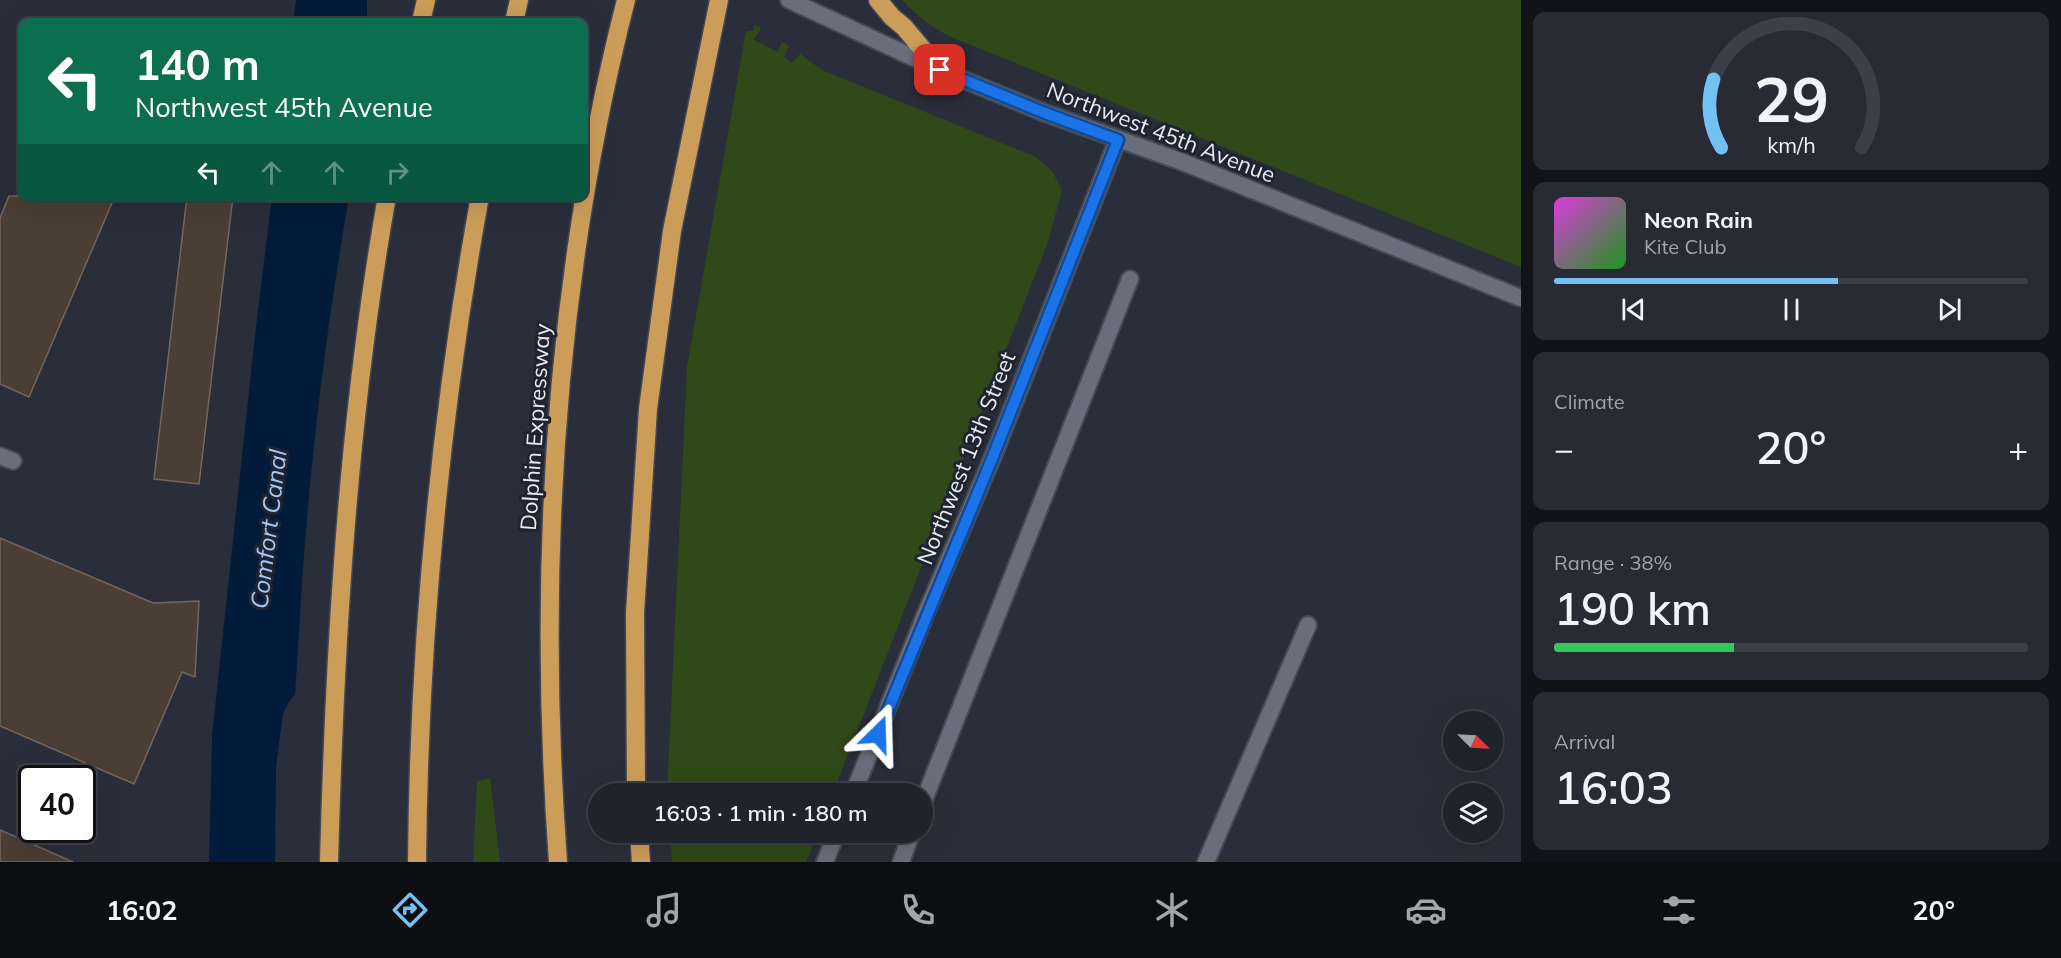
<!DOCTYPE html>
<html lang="en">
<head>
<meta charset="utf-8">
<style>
  body { margin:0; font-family:Mulish,sans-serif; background:#282a34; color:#f1f3f6; height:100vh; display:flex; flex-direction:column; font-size:22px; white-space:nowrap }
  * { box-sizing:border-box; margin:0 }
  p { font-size:20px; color:#a2a4a9 }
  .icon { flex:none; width:33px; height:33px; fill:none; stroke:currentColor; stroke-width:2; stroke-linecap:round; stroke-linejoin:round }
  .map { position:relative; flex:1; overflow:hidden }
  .sheet { display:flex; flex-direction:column; gap:12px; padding:12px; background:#121318; width:540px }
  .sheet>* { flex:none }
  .guide { position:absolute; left:18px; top:18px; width:570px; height:183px; border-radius:12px; box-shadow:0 6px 24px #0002,0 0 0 2px #3d3f48; background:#0b6e4f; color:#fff; overflow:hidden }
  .needle { width:39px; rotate:114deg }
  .tools { position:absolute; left:1443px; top:711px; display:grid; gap:12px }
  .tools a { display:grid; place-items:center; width:60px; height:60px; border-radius:50%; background:#20222c; box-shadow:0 6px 24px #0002,0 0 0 2px #3d3f48; font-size:30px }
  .speed { position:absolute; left:18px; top:765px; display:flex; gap:12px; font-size:30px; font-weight:700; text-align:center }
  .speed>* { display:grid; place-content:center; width:78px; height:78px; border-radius:50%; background:#20222c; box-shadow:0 6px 24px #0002,0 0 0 2px #3d3f48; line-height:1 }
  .speed .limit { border:3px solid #111; border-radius:9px; background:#fff; color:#111 }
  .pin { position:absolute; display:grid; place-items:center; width:51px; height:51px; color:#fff; margin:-26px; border-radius:12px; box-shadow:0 3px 9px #0006 }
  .me { position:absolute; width:66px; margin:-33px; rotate:22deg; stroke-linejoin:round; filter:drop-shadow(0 0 4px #0008) }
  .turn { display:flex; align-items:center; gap:21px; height:126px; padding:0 18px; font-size:27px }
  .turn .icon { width:78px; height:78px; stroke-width:2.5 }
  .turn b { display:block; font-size:42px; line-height:51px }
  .lanes { display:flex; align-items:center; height:57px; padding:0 18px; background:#0003; justify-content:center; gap:30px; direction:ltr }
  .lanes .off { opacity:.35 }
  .big { font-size:45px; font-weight:600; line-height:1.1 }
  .sheet .tile { flex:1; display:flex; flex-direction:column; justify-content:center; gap:9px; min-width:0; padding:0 21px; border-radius:12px; background:#282a34 }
  .sheet .dial { align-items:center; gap:0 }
  .dial svg { height:156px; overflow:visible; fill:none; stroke:#3d3f48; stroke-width:7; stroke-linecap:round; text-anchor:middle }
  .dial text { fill:#f1f3f6; stroke:none }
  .song { display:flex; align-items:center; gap:18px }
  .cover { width:72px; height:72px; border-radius:9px; background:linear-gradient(135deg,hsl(300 70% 55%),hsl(120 70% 35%)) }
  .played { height:6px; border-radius:3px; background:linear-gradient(90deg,#71c1f4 60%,#3d3f48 60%) }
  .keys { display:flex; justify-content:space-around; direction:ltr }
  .heat { display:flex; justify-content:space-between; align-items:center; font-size:33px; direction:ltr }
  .charge { height:9px; border-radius:4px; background:linear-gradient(90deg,#34c759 38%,#3d3f48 0) }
  .trip { position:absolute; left:588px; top:783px; width:345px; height:60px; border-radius:30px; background:#20222c; box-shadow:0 6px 24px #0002,0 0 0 2px #3d3f48; font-weight:600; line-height:60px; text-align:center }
  .menu { display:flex; height:96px; justify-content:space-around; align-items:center; background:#0d0e12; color:#a2a4a9 }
  .menu .icon { width:42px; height:42px }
  .menu .active { color:#71c1f4 }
  .menu b { font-size:27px; color:#f1f3f6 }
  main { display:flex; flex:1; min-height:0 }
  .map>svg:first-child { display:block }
  .green { fill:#304918 }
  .water { fill:#031b3a }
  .building { fill:#4b3e35; stroke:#74665c; stroke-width:1.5 }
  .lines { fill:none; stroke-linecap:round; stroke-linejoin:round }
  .service-casing { stroke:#464954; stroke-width:20 }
  .minor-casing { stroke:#464954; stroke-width:20 }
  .tertiary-casing { stroke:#464954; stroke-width:20 }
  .motorway-casing { stroke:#464954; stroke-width:21 }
  .service { stroke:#696e7c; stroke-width:16 }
  .minor { stroke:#696e7c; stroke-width:16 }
  .tertiary { stroke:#696e7c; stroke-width:16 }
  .motorway { stroke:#cb9d58; stroke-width:18 }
  .route-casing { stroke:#114b97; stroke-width:15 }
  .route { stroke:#1a73e8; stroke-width:10 }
  .labels { text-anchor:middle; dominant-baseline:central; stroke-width:6; stroke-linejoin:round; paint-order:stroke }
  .street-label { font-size:22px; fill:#e9ecf4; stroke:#202430 }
  .water-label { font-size:24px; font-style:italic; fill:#a1c9fd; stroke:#202430 }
</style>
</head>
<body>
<main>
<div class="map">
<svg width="1521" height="862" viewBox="0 0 1521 862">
  <rect width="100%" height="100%" fill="#2a2e3a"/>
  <!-- green -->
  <g class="green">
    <path d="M902 0H1521V267L951 37C931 27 917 16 902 0Z"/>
    <polygon points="754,24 761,28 754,40 778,52 782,41 789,46 784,57 792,63 800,54 822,70 1036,157 1052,171 1062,190 1048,242 833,793 667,793 687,367 746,31 753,31"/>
    <polygon points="490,778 500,862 473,862 477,781"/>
    <polygon points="670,833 670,832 818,833 806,862 672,862"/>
  </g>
  <!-- water -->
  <g class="water">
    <polygon points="296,0 367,0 367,22 293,22"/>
    <path d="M272 196 349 197C330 307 315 419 306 531 301 585 299 640 295 694L288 703 283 714 276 767 275 862H209L212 736 255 335Z"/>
  </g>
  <!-- building -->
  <g class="building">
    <polygon points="9,196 115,196 29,397 0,384 0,218"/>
    <polygon points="187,196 233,196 199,484 154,479"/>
    <polygon points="0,538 153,603 199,601 195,677 182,672 134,784 0,726"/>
    <polygon points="0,830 73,862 0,862"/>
  </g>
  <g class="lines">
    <!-- service casing -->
    <g class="service-casing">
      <g id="service">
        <polyline points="922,805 1130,279"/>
        <polyline points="901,862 912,832"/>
        <polyline points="1206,862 1308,625"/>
      </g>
    </g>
    <!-- minor casing -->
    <g class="minor-casing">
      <polyline id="minor" points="0,456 13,461"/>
    </g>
    <!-- tertiary casing -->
    <g class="tertiary-casing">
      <g id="tertiary">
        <polyline points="789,0 940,70 1045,113 1180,161 1521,298"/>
        <polyline points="853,794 926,613 994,454 1118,139"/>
        <polyline points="825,862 837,832"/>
      </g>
    </g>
    <!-- motorway casing -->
    <g class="motorway-casing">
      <g id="motorway">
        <polyline points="878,0 892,17 904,27 940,70"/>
        <polyline points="421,22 426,0"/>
        <polyline points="514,22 519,0"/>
        <polyline points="636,794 635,613 648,409 672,231 719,0"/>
        <polyline points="639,832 641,862"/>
        <path d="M329 862C335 639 348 416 387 196"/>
        <path d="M417 862C419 639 440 416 480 196"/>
        <path d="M558 862C537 573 554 281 626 0"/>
      </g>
    </g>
    <!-- service -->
    <use href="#service" class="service"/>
    <!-- minor -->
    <use href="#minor" class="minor"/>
    <!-- tertiary -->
    <use href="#tertiary" class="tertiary"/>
    <!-- motorway -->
    <use href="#motorway" class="motorway"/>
  </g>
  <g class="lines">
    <!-- route casing -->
    <g class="route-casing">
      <polyline id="route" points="878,734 994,454 1118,140 1045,113 940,70"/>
    </g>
    <!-- route -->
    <use href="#route" class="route"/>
  </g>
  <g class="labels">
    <!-- street labels -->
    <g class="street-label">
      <text transform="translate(1161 132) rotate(21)">Northwest 45th Avenue</text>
      <text transform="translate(535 427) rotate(-86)">Dolphin Expressway</text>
      <text transform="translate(966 458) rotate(-68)">Northwest 13th Street</text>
    </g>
    <!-- water labels -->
    <g class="water-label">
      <text transform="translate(268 529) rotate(-83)">Comfort Canal</text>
    </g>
  </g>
</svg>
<div class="tools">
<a><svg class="needle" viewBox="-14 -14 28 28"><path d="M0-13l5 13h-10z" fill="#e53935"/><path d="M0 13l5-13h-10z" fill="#a2a4a9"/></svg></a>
<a><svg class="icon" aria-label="layers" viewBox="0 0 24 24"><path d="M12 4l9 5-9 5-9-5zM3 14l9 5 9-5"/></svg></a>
</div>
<div class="speed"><div class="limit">40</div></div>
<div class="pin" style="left:940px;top:70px;background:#d93025"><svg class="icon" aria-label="arrive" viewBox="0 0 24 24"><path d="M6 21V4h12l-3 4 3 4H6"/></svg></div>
<svg class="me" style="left:878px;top:734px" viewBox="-20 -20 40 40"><path d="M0-17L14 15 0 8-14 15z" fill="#1a73e8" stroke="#fff" stroke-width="4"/></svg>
<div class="trip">16:03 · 1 min · 180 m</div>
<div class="guide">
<div class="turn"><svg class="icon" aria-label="left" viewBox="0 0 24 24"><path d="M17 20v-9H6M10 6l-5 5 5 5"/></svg><div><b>140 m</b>Northwest 45th Avenue</div></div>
<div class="lanes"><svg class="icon" aria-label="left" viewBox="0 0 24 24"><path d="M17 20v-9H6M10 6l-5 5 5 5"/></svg><svg class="icon off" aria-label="ahead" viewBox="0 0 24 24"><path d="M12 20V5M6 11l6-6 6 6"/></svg><svg class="icon off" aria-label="ahead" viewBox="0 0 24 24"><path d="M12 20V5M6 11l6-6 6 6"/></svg><svg class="icon off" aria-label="right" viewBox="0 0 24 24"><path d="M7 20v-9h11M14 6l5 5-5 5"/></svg></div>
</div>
</div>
<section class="sheet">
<div class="tile dial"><svg viewBox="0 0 100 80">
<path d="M14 69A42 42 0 1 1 86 69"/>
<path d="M14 69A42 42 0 0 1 10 34" stroke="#71c1f4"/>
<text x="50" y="56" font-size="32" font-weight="700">29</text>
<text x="50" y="72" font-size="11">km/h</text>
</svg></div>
<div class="tile">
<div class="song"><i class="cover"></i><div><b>Neon Rain</b><p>Kite Club</p></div></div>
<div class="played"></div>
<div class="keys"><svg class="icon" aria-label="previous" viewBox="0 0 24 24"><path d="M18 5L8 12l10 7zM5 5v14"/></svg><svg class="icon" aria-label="pause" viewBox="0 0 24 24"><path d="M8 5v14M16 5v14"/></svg><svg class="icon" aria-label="next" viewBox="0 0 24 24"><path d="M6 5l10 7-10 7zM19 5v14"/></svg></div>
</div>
<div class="tile"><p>Climate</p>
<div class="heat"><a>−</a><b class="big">20°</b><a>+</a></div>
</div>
<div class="tile"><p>Range · 38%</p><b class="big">190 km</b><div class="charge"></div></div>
<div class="tile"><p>Arrival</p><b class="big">16:03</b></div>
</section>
</main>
<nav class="menu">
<b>16:02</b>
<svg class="icon active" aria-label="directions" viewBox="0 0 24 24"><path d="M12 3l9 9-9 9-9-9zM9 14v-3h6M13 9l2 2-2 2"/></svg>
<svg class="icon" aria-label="music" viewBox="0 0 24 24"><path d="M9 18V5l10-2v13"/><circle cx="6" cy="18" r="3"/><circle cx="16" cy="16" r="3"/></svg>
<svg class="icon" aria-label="phone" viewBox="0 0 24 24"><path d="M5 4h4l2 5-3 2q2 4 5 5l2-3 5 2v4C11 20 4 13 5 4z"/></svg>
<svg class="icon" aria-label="climate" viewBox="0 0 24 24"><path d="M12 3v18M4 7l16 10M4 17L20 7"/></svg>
<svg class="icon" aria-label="car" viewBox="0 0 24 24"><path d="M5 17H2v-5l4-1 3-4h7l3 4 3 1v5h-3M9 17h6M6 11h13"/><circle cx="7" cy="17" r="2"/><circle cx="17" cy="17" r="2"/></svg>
<svg class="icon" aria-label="filters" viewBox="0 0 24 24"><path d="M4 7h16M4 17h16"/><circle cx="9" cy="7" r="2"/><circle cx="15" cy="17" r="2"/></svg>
<b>20°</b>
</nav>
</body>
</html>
